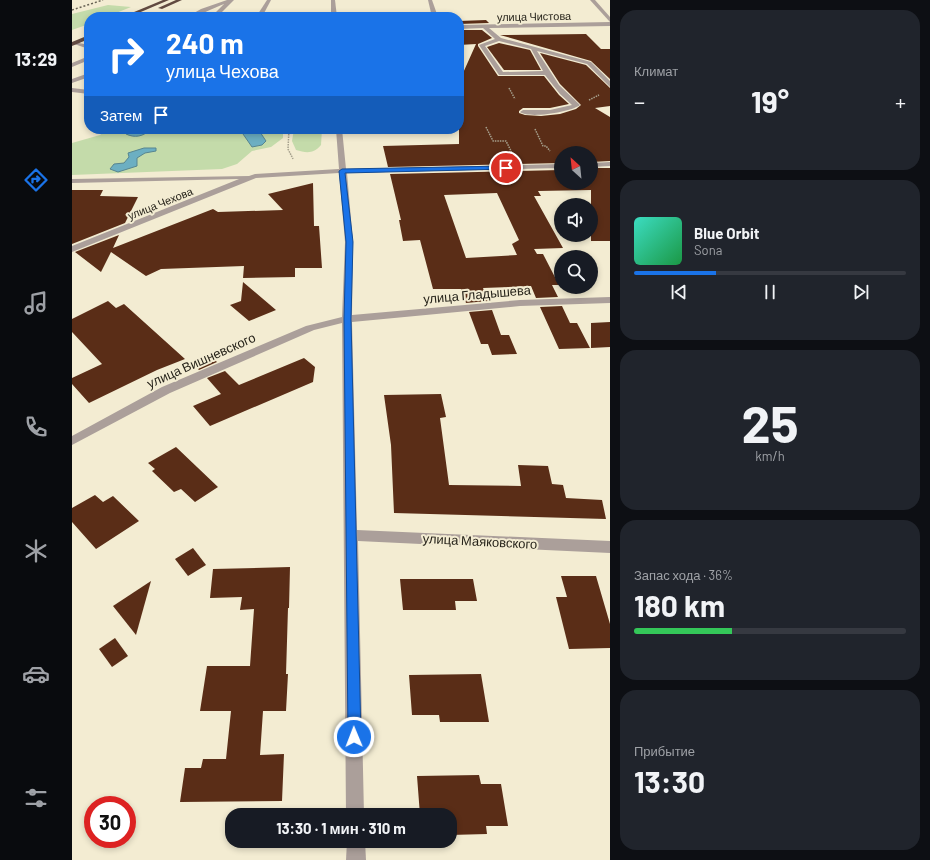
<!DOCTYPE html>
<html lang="ru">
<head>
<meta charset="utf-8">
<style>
  body { margin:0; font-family:Barlow,sans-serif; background:#20242c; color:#f1f3f6; height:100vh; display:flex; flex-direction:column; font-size:15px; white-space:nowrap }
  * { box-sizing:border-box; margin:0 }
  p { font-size:13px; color:#9ea1a6 }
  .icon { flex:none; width:22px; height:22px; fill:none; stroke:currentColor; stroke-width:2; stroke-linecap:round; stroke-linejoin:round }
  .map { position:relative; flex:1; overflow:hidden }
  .panel { display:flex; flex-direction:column; gap:10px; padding:10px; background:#0d0f14; width:320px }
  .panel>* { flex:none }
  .banner { position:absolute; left:12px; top:12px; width:380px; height:122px; border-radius:16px; box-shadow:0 2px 6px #0003; background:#1a73e8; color:#fff; overflow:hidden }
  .needle { width:26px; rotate:333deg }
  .fabs { position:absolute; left:482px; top:146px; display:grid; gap:8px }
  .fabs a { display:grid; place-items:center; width:44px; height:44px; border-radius:50%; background:#171b24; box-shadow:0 2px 6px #0003; font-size:20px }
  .speed { position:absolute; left:12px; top:796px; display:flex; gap:8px; font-size:20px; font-weight:700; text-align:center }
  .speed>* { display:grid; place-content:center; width:52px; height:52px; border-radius:50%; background:#171b24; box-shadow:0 2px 6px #0003; line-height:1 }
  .speed .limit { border:6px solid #d22; background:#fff; color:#111 }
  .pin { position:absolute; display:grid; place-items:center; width:34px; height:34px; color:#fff; margin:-17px; border:2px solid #fff; border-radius:50%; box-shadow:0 1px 4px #0007 }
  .me { position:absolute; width:44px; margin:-22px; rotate:359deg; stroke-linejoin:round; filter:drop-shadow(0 0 3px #0008) }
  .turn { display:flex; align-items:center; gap:14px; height:84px; padding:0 16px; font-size:18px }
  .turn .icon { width:52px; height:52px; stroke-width:2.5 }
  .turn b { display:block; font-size:28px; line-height:34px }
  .then { display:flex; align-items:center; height:38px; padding:0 16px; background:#0003; gap:8px; font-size:15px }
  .big { font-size:30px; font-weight:700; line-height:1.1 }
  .panel .card { flex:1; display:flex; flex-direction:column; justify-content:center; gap:6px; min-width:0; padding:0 14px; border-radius:16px; background:#20242c }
  .panel .dial { align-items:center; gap:0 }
  .dial b { font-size:52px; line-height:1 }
  .song { display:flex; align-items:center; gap:12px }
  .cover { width:48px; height:48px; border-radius:6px; background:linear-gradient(135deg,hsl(170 70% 55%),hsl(140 70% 35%)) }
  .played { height:4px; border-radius:2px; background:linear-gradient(90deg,#1a73e8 30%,#363941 30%) }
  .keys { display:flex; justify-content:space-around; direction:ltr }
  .heat { display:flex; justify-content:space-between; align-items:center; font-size:22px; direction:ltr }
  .charge { height:6px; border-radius:3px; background:linear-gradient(90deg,#34c759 36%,#363941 0) }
  .trip { position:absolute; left:153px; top:808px; width:232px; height:40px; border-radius:16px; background:#171b24; box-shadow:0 2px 6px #0003; font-weight:700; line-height:40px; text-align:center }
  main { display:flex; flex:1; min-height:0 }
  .tab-bar { display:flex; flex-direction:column; width:72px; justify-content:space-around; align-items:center; background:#090b0e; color:#9ea1a6 }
  .tab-bar .icon { width:28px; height:28px }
  .tab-bar .active { color:#1a73e8 }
  .tab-bar b { font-size:18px; color:#f1f3f6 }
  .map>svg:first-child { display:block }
  .green { fill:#c4dbaa }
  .water { fill:#6cafc2; stroke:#578590 }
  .building { fill:#5a2d17; fill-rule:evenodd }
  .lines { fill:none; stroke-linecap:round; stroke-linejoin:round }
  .path { stroke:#a6a08d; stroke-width:1.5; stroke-dasharray:1.5 1; stroke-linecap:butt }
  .minor { fill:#ab9f9a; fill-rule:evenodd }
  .highway { fill:#614a41; fill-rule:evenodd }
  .rail { stroke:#686355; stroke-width:1.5; stroke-dasharray:2 2; stroke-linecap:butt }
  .route { fill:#1a73e8; stroke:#114b97 }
  .labels { text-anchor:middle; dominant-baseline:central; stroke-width:4; stroke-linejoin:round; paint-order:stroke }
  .far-street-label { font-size:11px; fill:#26231a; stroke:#f3ecd2 }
  .street-label { font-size:13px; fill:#26231a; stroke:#f3ecd2 }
</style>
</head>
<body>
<main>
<nav class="tab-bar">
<b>13:29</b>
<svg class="icon active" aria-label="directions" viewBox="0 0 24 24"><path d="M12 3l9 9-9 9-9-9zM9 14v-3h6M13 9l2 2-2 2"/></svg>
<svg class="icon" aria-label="music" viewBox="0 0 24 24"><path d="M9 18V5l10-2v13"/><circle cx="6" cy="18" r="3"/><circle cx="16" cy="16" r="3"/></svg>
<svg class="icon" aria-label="phone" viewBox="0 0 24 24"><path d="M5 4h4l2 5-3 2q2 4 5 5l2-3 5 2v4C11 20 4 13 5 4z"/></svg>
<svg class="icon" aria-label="climate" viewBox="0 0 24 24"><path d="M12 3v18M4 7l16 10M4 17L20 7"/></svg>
<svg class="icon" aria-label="car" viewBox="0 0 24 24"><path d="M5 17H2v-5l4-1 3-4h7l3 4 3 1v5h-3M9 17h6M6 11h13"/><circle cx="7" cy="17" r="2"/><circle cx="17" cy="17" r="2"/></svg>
<svg class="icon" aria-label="filters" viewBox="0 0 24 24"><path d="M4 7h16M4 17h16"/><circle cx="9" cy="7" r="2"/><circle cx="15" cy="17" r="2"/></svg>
</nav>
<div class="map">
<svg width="538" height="860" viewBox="0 0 538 860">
  <rect width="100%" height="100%" fill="#f3ecd2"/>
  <!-- green -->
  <g class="green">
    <polygon points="36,5 59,7 34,17 17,17 17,24 0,30 0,14"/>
    <polygon points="35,129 55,129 54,134 78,129 138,129 138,131 142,132 151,129 172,129 171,134 180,146 190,145 194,141 186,129 211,129 211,138 199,147 180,151 165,164 150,169 0,175 0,143 28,135"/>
    <path d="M222 129H250L249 145C242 154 234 153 224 150L220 141Z"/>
  </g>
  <!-- water -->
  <g class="water">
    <path d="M55 129H78C72 137 62 138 54 134Z"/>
    <polygon points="172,129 186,129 194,141 190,145 180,147 171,134"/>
    <polygon points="72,148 84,148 84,151 73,153 65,158 65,166 46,172 38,169 42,164 52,163 57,157 56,153"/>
  </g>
  <!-- building -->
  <g class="building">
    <polygon points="414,20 417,23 387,24 387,21"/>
    <polygon points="387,30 410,30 420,38 406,44 406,46 426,76 472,76 487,95 497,104 478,108 451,108 447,111 447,113 453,115 469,116 488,114 504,109 509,105 488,84 468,53 514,65 538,88 538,106 523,108 538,117 538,161 519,162 519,153 489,153 489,163 316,167 311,146 387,144 387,82 404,44 387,45"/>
    <polygon points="514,34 529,49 538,49 538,79 519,61 428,35"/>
    <polygon points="427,43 458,50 469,70 432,70 415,47"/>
    <path d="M519 168H538V241H519V190L466 191 469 196H462L491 248 462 249 465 254H471L487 285H480L486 297 464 298 459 286 411 288 416 301 394 303 389 289H361L348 240 331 241 327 220H329L318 174 489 170V183H519ZM425 193 447 240 440 244 445 255 394 258 372 195Z"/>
    <polygon points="241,183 242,226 247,226 250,268 223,268 223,277 171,278 172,266 89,269 74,276 39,252 29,272 3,252 47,235 41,248 141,209 146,212 211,210 196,194"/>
    <polygon points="0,190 31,190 28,196 66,197 53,223 0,244"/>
    <polygon points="171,282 204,310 177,321 158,305 169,301"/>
    <polygon points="36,301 44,308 52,304 113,359 85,370 17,403 0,384 0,378 30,364 0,332 0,319"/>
    <polygon points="490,306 498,323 505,323 518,348 487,349 468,307"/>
    <polygon points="420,310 429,335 437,335 445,354 420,355 416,344 409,344 397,312"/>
    <polygon points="538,322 538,347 519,348 519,323"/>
    <polygon points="136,354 145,362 127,370 123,366"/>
    <polygon points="232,358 243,367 241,382 138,426 121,406 149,394 135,378 153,371 167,385"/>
    <polygon points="369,394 374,417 368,418 377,485 449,486 446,465 476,466 480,484 491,485 494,498 530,500 534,519 322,513 319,445 312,395"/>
    <polygon points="104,447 146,487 123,502 109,489 102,492 80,471 83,469 76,463"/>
    <polygon points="23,495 31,502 41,496 67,521 24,549 0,522 0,508"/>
    <polygon points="121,548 134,565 116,576 103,559"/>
    <polygon points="218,567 217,608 216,608 214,674 216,674 214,711 191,711 188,755 212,754 210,801 108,802 113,768 129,768 131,759 154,759 159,711 128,711 135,666 178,666 182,609 168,610 170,597 138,598 141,569"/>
    <polygon points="489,576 524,576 538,624 538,648 497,649 484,597 495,597"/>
    <polygon points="328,579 401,579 405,601 383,601 384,610 331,610"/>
    <polygon points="79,581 64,635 41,606"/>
    <polygon points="43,638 56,656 40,667 27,649"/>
    <polygon points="409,674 417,722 368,722 367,715 340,715 337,675"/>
    <polygon points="407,775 409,784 429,784 436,826 414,826 415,834 378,835 378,815 348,815 345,776"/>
  </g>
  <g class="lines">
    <!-- path -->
    <g class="path">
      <polyline points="437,88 443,99"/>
      <polyline points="517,100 527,95"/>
      <polyline points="414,127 421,141 434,141 440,153"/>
      <polyline points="217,129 216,149 221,159"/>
      <polyline points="463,129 471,146 474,146 478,151"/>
    </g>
    <!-- minor -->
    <g class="minor">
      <path d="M155 0H162L145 17H139L152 4C141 8 126 17 115 17L129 9Z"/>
      <polygon points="195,0 199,0 190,17 184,17"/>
      <polygon points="259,0 263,0 265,17 259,17"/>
      <polygon points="356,0 360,0 366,17 360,17"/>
      <polygon points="518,0 523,0 538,17 538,22"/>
      <path d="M538 22V26L417 28 429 38 519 62 538 81V87L515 64 465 51 487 85 508 105C499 112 457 119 448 112L451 110H478L500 105 488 94 473 75H427L407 45 423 39 411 28 387 29V25ZM427 41 459 49 471 71 431 72 413 46Z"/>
      <polygon points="2,42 17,45 17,49 2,44"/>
      <polygon points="17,56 17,60 0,67 0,63"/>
      <polygon points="17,73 17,77 0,83 0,79"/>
      <polygon points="0,88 17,90 17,94 0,92"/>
      <polygon points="264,129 270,129 274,169 489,164 489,168 275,173 281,242 280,315 448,300 538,297 538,303 448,306 280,322 285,530 538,541 538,553 286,541 292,815 274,815 270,323 242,330 98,393 0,445 0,436 90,387 234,326 270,317 273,242 267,173 184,178 0,252 0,246 167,179 0,183 0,179 177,176 183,174 267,169"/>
      <polygon points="538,162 538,166 519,167 519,163"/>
      <polygon points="275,841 293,841 294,860 274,860"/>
    </g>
    <!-- highway -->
    <g class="highway">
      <polygon points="91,0 97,0 57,17 50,17"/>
      <polygon points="104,0 110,0 90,9 86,8"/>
      <polygon points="17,35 17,39 0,46 0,42"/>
    </g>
    <!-- rail -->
    <polyline class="rail" points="0,10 31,0"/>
  </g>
  <!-- route -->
  <polygon class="route" points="434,166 436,166 436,169 273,173 281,242 279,319 289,737 287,742 282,744 278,742 276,737 272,319 274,242 267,171 270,169"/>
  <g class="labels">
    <!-- far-street labels -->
    <g class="far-street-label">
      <text transform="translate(462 16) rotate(-1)">улица Чистова</text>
      <text transform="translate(88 203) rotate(-22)">улица Чехова</text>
    </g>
    <!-- street labels -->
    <g class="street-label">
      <text transform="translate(405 294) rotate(-5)">улица Гладышева</text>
      <text transform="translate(129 360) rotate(-24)">улица Вишневского</text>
      <text transform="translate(408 541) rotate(3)">улица Маяковского</text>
    </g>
  </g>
</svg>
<div class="fabs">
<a><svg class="needle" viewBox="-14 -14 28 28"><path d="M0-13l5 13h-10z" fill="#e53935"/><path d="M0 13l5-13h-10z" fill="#9ea1a6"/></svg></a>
<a><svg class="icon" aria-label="sound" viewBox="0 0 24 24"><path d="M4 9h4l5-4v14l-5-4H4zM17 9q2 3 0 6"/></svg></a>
<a><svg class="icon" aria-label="search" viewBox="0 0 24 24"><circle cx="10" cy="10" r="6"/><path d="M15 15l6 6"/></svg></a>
</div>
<div class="speed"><div class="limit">30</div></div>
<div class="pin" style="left:434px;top:168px;background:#d93025"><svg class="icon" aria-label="arrive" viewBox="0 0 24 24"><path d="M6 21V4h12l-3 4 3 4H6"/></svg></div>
<svg class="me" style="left:282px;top:737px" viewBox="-20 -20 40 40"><circle r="17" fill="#1a73e8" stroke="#fff" stroke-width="3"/><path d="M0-11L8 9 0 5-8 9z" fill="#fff"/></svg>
<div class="trip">13:30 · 1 мин · 310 m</div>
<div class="banner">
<div class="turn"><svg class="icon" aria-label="right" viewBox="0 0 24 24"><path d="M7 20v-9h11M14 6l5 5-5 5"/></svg><div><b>240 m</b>улица Чехова</div></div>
<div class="then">Затем<svg class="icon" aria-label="arrive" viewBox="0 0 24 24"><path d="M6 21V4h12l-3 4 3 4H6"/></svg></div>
</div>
</div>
<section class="panel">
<div class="card"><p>Климат</p>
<div class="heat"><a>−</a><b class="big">19°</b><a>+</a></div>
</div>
<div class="card">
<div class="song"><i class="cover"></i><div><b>Blue Orbit</b><p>Sona</p></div></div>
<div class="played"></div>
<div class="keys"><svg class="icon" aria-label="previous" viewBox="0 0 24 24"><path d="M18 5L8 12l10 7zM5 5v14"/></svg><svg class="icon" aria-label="pause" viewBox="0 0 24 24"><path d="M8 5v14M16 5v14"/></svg><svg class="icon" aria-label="next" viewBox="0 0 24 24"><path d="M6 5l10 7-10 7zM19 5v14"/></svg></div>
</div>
<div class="card dial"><b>25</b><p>km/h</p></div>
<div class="card"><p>Запас хода · 36%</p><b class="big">180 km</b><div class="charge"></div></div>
<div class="card"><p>Прибытие</p><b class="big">13:30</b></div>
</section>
</main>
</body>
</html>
